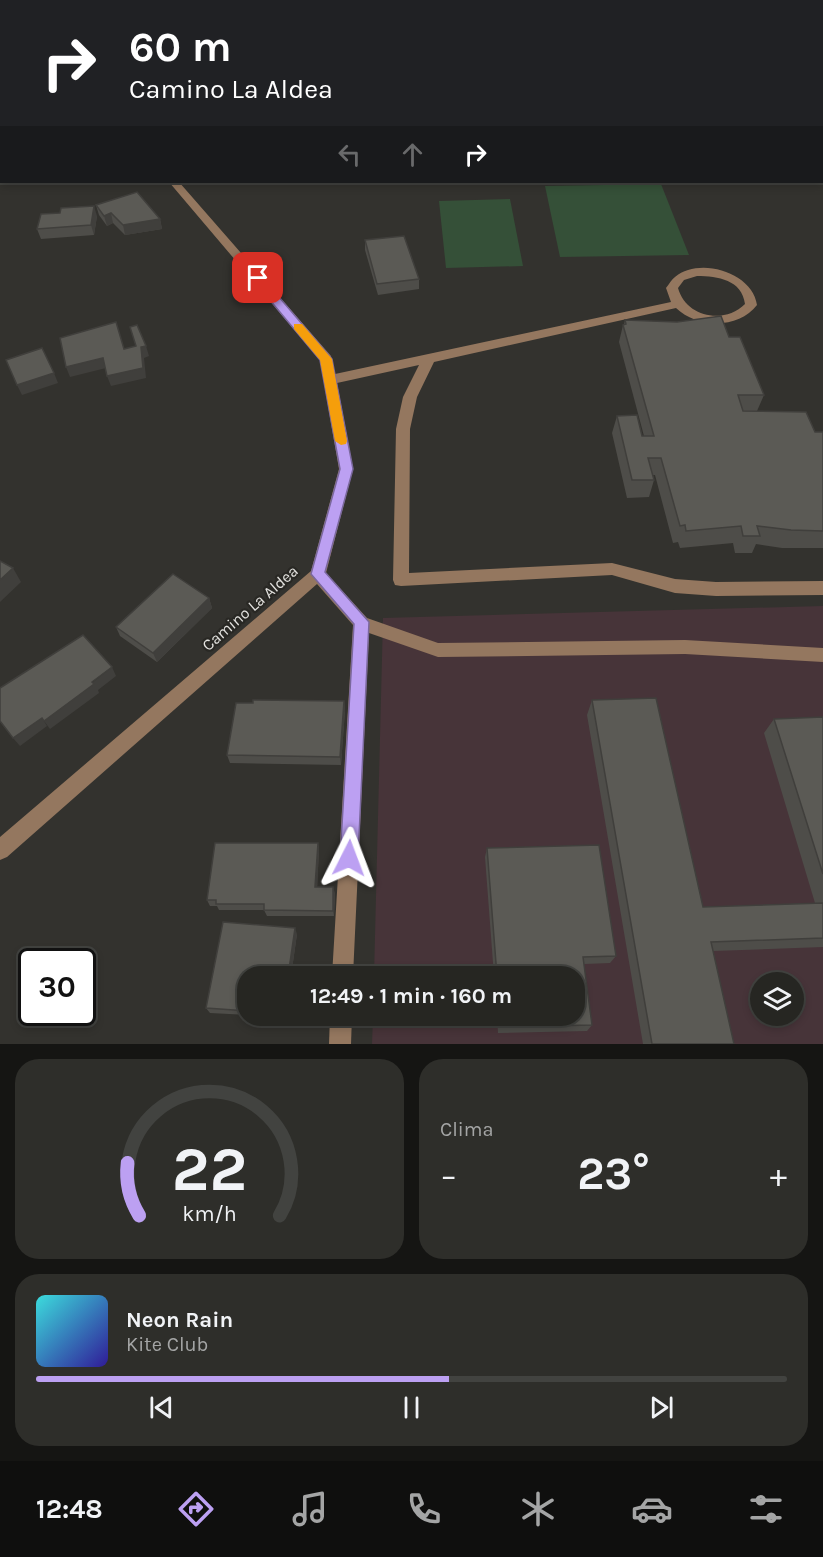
<!DOCTYPE html>
<html lang="es">
<head>
<meta charset="utf-8">
<style>
  body { margin:0; font-family:Karla,sans-serif; background:#2e2e2a; color:#f1f3f6; height:100vh; display:flex; flex-direction:column; font-size:22px; white-space:nowrap }
  * { box-sizing:border-box; margin:0 }
  p { font-size:20px; color:#a4a5a5 }
  .icon { flex:none; width:33px; height:33px; fill:none; stroke:currentColor; stroke-width:2; stroke-linecap:round; stroke-linejoin:round }
  .map { position:relative; height:1044px; overflow:hidden }
  .side { display:flex; flex-direction:column; gap:15px; padding:15px; background:#151513; flex:1 }
  .side>* { flex:none }
  .hud { position:absolute; left:0px; top:0px; width:824px; height:183px; box-shadow:0 3px 9px #0003,0 0 0 2px #424340; background:#202124; color:#fff; overflow:hidden }
  .fabs { position:absolute; left:750px; top:972px; display:grid; gap:12px }
  .fabs a { display:grid; place-items:center; width:54px; height:54px; border-radius:50%; background:#262622; box-shadow:0 3px 9px #0003,0 0 0 2px #424340; font-size:30px }
  .speed { position:absolute; left:18px; top:948px; display:flex; gap:12px; font-size:30px; font-weight:700; text-align:center }
  .speed>* { display:grid; place-content:center; width:78px; height:78px; border-radius:50%; background:#262622; box-shadow:0 3px 9px #0003,0 0 0 2px #424340; line-height:1 }
  .speed .limit { border:3px solid #111; border-radius:9px; background:#fff; color:#111 }
  .pin { position:absolute; display:grid; place-items:center; width:51px; height:51px; color:#fff; margin:-26px; border-radius:12px; box-shadow:0 3px 9px #0006 }
  .me { position:absolute; width:66px; margin:-33px; rotate:3deg; stroke-linejoin:round; filter:drop-shadow(0 0 4px #0008) }
  .turn { display:flex; align-items:center; gap:21px; height:126px; padding:0 30px; font-size:27px }
  .turn .icon { width:78px; height:78px; stroke-width:2.5 }
  .turn b { display:block; font-size:42px; line-height:51px }
  .lanes { display:flex; align-items:center; height:57px; padding:0 30px; background:#0003; justify-content:center; gap:30px; direction:ltr }
  .lanes .off { opacity:.35 }
  .big { font-size:45px; font-weight:700; line-height:1.1 }
  .side .widget { flex:1; display:flex; flex-direction:column; justify-content:center; gap:9px; min-width:0; padding:0 21px; border-radius:24px; background:#2e2e2a }
  .side .dial { align-items:center; gap:0 }
  .dial svg { height:156px; overflow:visible; fill:none; stroke:#424340; stroke-width:7; stroke-linecap:round; text-anchor:middle }
  .dial text { fill:#f1f3f6; stroke:none }
  .song { display:flex; align-items:center; gap:18px }
  .cover { width:72px; height:72px; border-radius:9px; background:linear-gradient(135deg,hsl(180 70% 55%),hsl(250 70% 35%)) }
  .played { height:6px; border-radius:3px; background:linear-gradient(90deg,#bca0f2 55%,#424340 55%) }
  .keys { display:flex; justify-content:space-around; direction:ltr }
  .heat { display:flex; justify-content:space-between; align-items:center; font-size:33px; direction:ltr }
  .side .tiles { flex:1; display:grid; gap:15px; grid-template-columns:1fr 1fr }
  .widget:last-child { grid-column:span 2 }
  .trip { position:absolute; left:237px; top:966px; width:348px; height:60px; border-radius:24px; background:#262622; box-shadow:0 3px 9px #0003,0 0 0 2px #424340; font-weight:700; line-height:60px; text-align:center }
  .tab-bar { display:flex; height:96px; justify-content:space-around; align-items:center; background:#0f0f0e; color:#a4a5a5 }
  .tab-bar .icon { width:42px; height:42px }
  .tab-bar .active { color:#bca0f2 }
  .tab-bar b { font-size:27px; color:#f1f3f6 }
  .map>svg:first-child { display:block }
  .education { fill:#473439; fill-rule:evenodd }
  .green { fill:#355038 }
  .lines { fill:none; stroke-linecap:round; stroke-linejoin:round }
  .minor { fill:#94775f; fill-rule:evenodd }
  .wall { fill:#4e4d49 }
  .shaded-wall { fill:#403f3c }
  .building { fill:#5b5a55; stroke:#403f3c; stroke-width:1.5 }
  .route { fill:#bca0f2; stroke:#7a689d; stroke-width:1.5 }
  .slow { fill:#f59e0b }
  .labels { text-anchor:middle; dominant-baseline:central; stroke-width:4.5; stroke-linejoin:round; paint-order:stroke }
  .street-label { font-size:16px; fill:#e3e2df; stroke:#292824 }
</style>
</head>
<body>
<div class="map">
<svg width="823" height="1044" viewBox="0 0 823 1044">
  <rect width="100%" height="100%" fill="#33322e"/>
  <!-- education -->
  <path class="education" d="M823 606V1044H372L373 1016H574V976H374L383 618ZM760 982H794V1016H760Z"/>
  <!-- green -->
  <g class="green">
    <polygon points="661,184 689,255 560,257 545,186"/>
    <polygon points="510,199 523,266 446,268 439,201"/>
  </g>
  <g class="lines">
    <!-- minor -->
    <g class="minor">
      <polygon points="38,0 46,0 37,2"/>
      <rect x="147" y="0" width="8" height="2"/>
      <polygon points="350,0 358,0 359,2 351,2"/>
      <polygon points="547,0 555,0 557,2 548,2"/>
      <polygon points="738,0 746,0 748,2 739,2"/>
      <rect x="0" y="42" width="2" height="6"/>
      <rect x="822" y="90" width="1" height="6"/>
      <path d="M169 182H179L331 356 335 374 671 302 666 288C669 284 672 279 675 277 700 256 753 273 757 305 739 329 698 329 676 308L434 362 417 397 410 429 409 573 612 563 675 579 716 582 823 581V595L716 596 675 593 612 575 401 586 395 585 393 580 396 429 403 397 419 365 337 383 353 469 326 573 367 618 438 643 685 640 823 648V662L685 654 438 657 369 633 353 976H332L353 625 317 584 7 857 0 860V837L311 571 339 469 320 360ZM697 276C718 276 742 280 745 304 724 325 686 317 678 288L684 280Z"/>
      <polygon points="330,1016 352,1016 351,1044 329,1044"/>
    </g>
  </g>
  <!-- wall -->
  <g class="wall">
    <polygon points="76,0 126,0 125,2 76,2"/>
    <polygon points="578,0 638,0 640,2 580,2"/>
    <polygon points="96,205 160,219 162,229 125,235 113,223 107,226 99,215"/>
    <polygon points="97,216 94,235 41,239 37,229"/>
    <polygon points="365,240 419,279 419,289 378,295 365,250"/>
    <polygon points="625,320 729,337 764,395 757,411 815,432 823,432 823,548 782,548 756,544 752,553 735,553 733,543 680,548 678,542 673,543 655,475 653,475 654,480 649,497 627,498 612,433 617,416 642,436 644,436 619,342 623,325 624,324"/>
    <polygon points="209,598 212,608 157,662 120,636 116,627"/>
    <polygon points="592,700 703,907 815,903 764,733 774,719 823,717 823,947 713,951 734,1044 643,1044 587,715"/>
    <polygon points="344,701 345,710 341,765 230,763 227,755 253,703"/>
    <polygon points="318,843 319,849 317,887 335,893 334,916 267,916 264,910 219,910 217,906 210,906 207,900"/>
    <polygon points="487,848 616,956 610,963 584,964 592,1025 587,1031 498,1033 497,1016 574,1016 574,976 494,976 485,857"/>
    <polygon points="297,934 291,976 248,976 248,1015 210,1013 206,1008"/>
    <polygon points="250,1016 286,1016 286,1018"/>
  </g>
  <!-- shaded-wall -->
  <g class="shaded-wall">
    <polygon points="502,0 528,0 528,2 491,2"/>
    <polygon points="94,206 97,216 94,235 91,225"/>
    <polygon points="111,213 113,223 107,226 104,216"/>
    <polygon points="160,219 162,229 125,235 123,225"/>
    <polygon points="146,346 149,356 144,358 146,378 111,386 107,376 141,347"/>
    <polygon points="103,358 106,368 70,377 66,367"/>
    <polygon points="54,373 58,383 22,395 17,385"/>
    <polygon points="13,568 21,582 0,602 0,580"/>
    <polygon points="209,598 212,608 157,662 153,653"/>
    <polygon points="112,667 116,676 98,690 99,693 50,729 44,721"/>
    <polygon points="344,701 345,710 341,765 340,757"/>
    <polygon points="42,718 47,726 20,746 13,738"/>
    <polygon points="318,843 319,849 317,893 315,887"/>
    <polygon points="333,887 335,893 334,916 333,911"/>
    <polygon points="295,928 297,934 291,976 288,976"/>
  </g>
  <!-- building -->
  <g class="building">
    <rect x="174" y="0" width="43" height="2"/>
    <rect x="276" y="0" width="56" height="2"/>
    <polygon points="391,0 434,0 435,2 392,2"/>
    <polygon points="483,0 502,0 491,2 484,2"/>
    <polygon points="611,0 638,0 640,2 591,2"/>
    <polygon points="684,0 718,0 707,2 686,2"/>
    <polygon points="718,0 732,0 734,2 709,2"/>
    <polygon points="137,192 160,219 123,225 111,213 104,216 96,205"/>
    <polygon points="94,206 91,225 37,229 41,214 60,213 61,208"/>
    <polygon points="404,236 419,279 377,284 365,240"/>
    <polygon points="721,316 729,337 740,337 764,395 738,395 743,411 806,412 815,432 823,432 823,531 791,530 757,526 760,536 743,536 741,526 686,531 685,525 680,526 661,458 648,458 654,480 632,480 617,416 637,415 642,436 654,436 623,325 626,324 625,320 677,322"/>
    <polygon points="116,322 124,349 136,346 130,327 137,325 146,346 141,347 143,368 107,376 103,358 66,367 60,338"/>
    <polygon points="42,348 54,373 17,385 6,360"/>
    <polygon points="0,561 13,568 0,580"/>
    <polygon points="173,574 209,598 153,653 116,627"/>
    <polygon points="83,635 112,667 92,682 94,684 44,721 42,718 13,738 0,721 0,688"/>
    <polygon points="656,698 703,907 823,903 823,938 711,942 734,1044 652,1044 592,700"/>
    <polygon points="253,700 344,701 340,757 227,755 236,703 253,703"/>
    <polygon points="823,717 823,874 774,719"/>
    <polygon points="215,843 318,843 315,887 333,887 333,911 264,910 264,904 216,904 216,900 207,900"/>
    <polygon points="599,845 616,956 583,957 592,1025 501,1027 500,1016 574,1016 574,976 497,976 487,848"/>
    <polygon points="223,922 295,928 288,976 248,976 248,1011 206,1008"/>
  </g>
  <!-- route -->
  <polygon class="route" points="254,276 261,276 332,359 353,469 325,572 369,622 358,858 356,865 349,867 343,865 340,858 354,624 311,574 340,469 320,360 254,281"/>
  <!-- slow -->
  <polygon class="slow" points="294,324 302,324 332,359 347,441 346,444 341,445 335,441 320,360 294,329"/>
  <g class="labels">
    <!-- street labels -->
    <g class="street-label">
      <text transform="translate(250 608) rotate(-41)">Camino La Aldea</text>
    </g>
  </g>
</svg>
<div class="fabs">
<a><svg class="icon" aria-label="layers" viewBox="0 0 24 24"><path d="M12 4l9 5-9 5-9-5zM3 14l9 5 9-5"/></svg></a>
</div>
<div class="speed"><div class="limit">30</div></div>
<div class="pin" style="left:258px;top:278px;background:#d93025"><svg class="icon" aria-label="arrive" viewBox="0 0 24 24"><path d="M6 21V4h12l-3 4 3 4H6"/></svg></div>
<svg class="me" style="left:349px;top:858px" viewBox="-20 -20 40 40"><path d="M0-17L14 15 0 8-14 15z" fill="#bca0f2" stroke="#fff" stroke-width="4"/></svg>
<div class="trip">12:49 · 1 min · 160 m</div>
<div class="hud">
<div class="turn"><svg class="icon" aria-label="right" viewBox="0 0 24 24"><path d="M7 20v-9h11M14 6l5 5-5 5"/></svg><div><b>60 m</b>Camino La Aldea</div></div>
<div class="lanes"><svg class="icon off" aria-label="left" viewBox="0 0 24 24"><path d="M17 20v-9H6M10 6l-5 5 5 5"/></svg><svg class="icon off" aria-label="ahead" viewBox="0 0 24 24"><path d="M12 20V5M6 11l6-6 6 6"/></svg><svg class="icon" aria-label="right" viewBox="0 0 24 24"><path d="M7 20v-9h11M14 6l5 5-5 5"/></svg></div>
</div>
</div>
<section class="side">
<div class="tiles">
<div class="widget dial"><svg viewBox="0 0 100 80">
<path d="M14 69A42 42 0 1 1 86 69"/>
<path d="M14 69A42 42 0 0 1 8 42" stroke="#bca0f2"/>
<text x="50" y="56" font-size="32" font-weight="700">22</text>
<text x="50" y="72" font-size="11">km/h</text>
</svg></div>
<div class="widget"><p>Clima</p>
<div class="heat"><a>−</a><b class="big">23°</b><a>+</a></div>
</div>
<div class="widget">
<div class="song"><i class="cover"></i><div><b>Neon Rain</b><p>Kite Club</p></div></div>
<div class="played"></div>
<div class="keys"><svg class="icon" aria-label="previous" viewBox="0 0 24 24"><path d="M18 5L8 12l10 7zM5 5v14"/></svg><svg class="icon" aria-label="pause" viewBox="0 0 24 24"><path d="M8 5v14M16 5v14"/></svg><svg class="icon" aria-label="next" viewBox="0 0 24 24"><path d="M6 5l10 7-10 7zM19 5v14"/></svg></div>
</div>
</div>
</section>
<nav class="tab-bar">
<b>12:48</b>
<svg class="icon active" aria-label="directions" viewBox="0 0 24 24"><path d="M12 3l9 9-9 9-9-9zM9 14v-3h6M13 9l2 2-2 2"/></svg>
<svg class="icon" aria-label="music" viewBox="0 0 24 24"><path d="M9 18V5l10-2v13"/><circle cx="6" cy="18" r="3"/><circle cx="16" cy="16" r="3"/></svg>
<svg class="icon" aria-label="phone" viewBox="0 0 24 24"><path d="M5 4h4l2 5-3 2q2 4 5 5l2-3 5 2v4C11 20 4 13 5 4z"/></svg>
<svg class="icon" aria-label="climate" viewBox="0 0 24 24"><path d="M12 3v18M4 7l16 10M4 17L20 7"/></svg>
<svg class="icon" aria-label="car" viewBox="0 0 24 24"><path d="M5 17H2v-5l4-1 3-4h7l3 4 3 1v5h-3M9 17h6M6 11h13"/><circle cx="7" cy="17" r="2"/><circle cx="17" cy="17" r="2"/></svg>
<svg class="icon" aria-label="filters" viewBox="0 0 24 24"><path d="M4 7h16M4 17h16"/><circle cx="9" cy="7" r="2"/><circle cx="15" cy="17" r="2"/></svg>
</nav>
</body>
</html>
